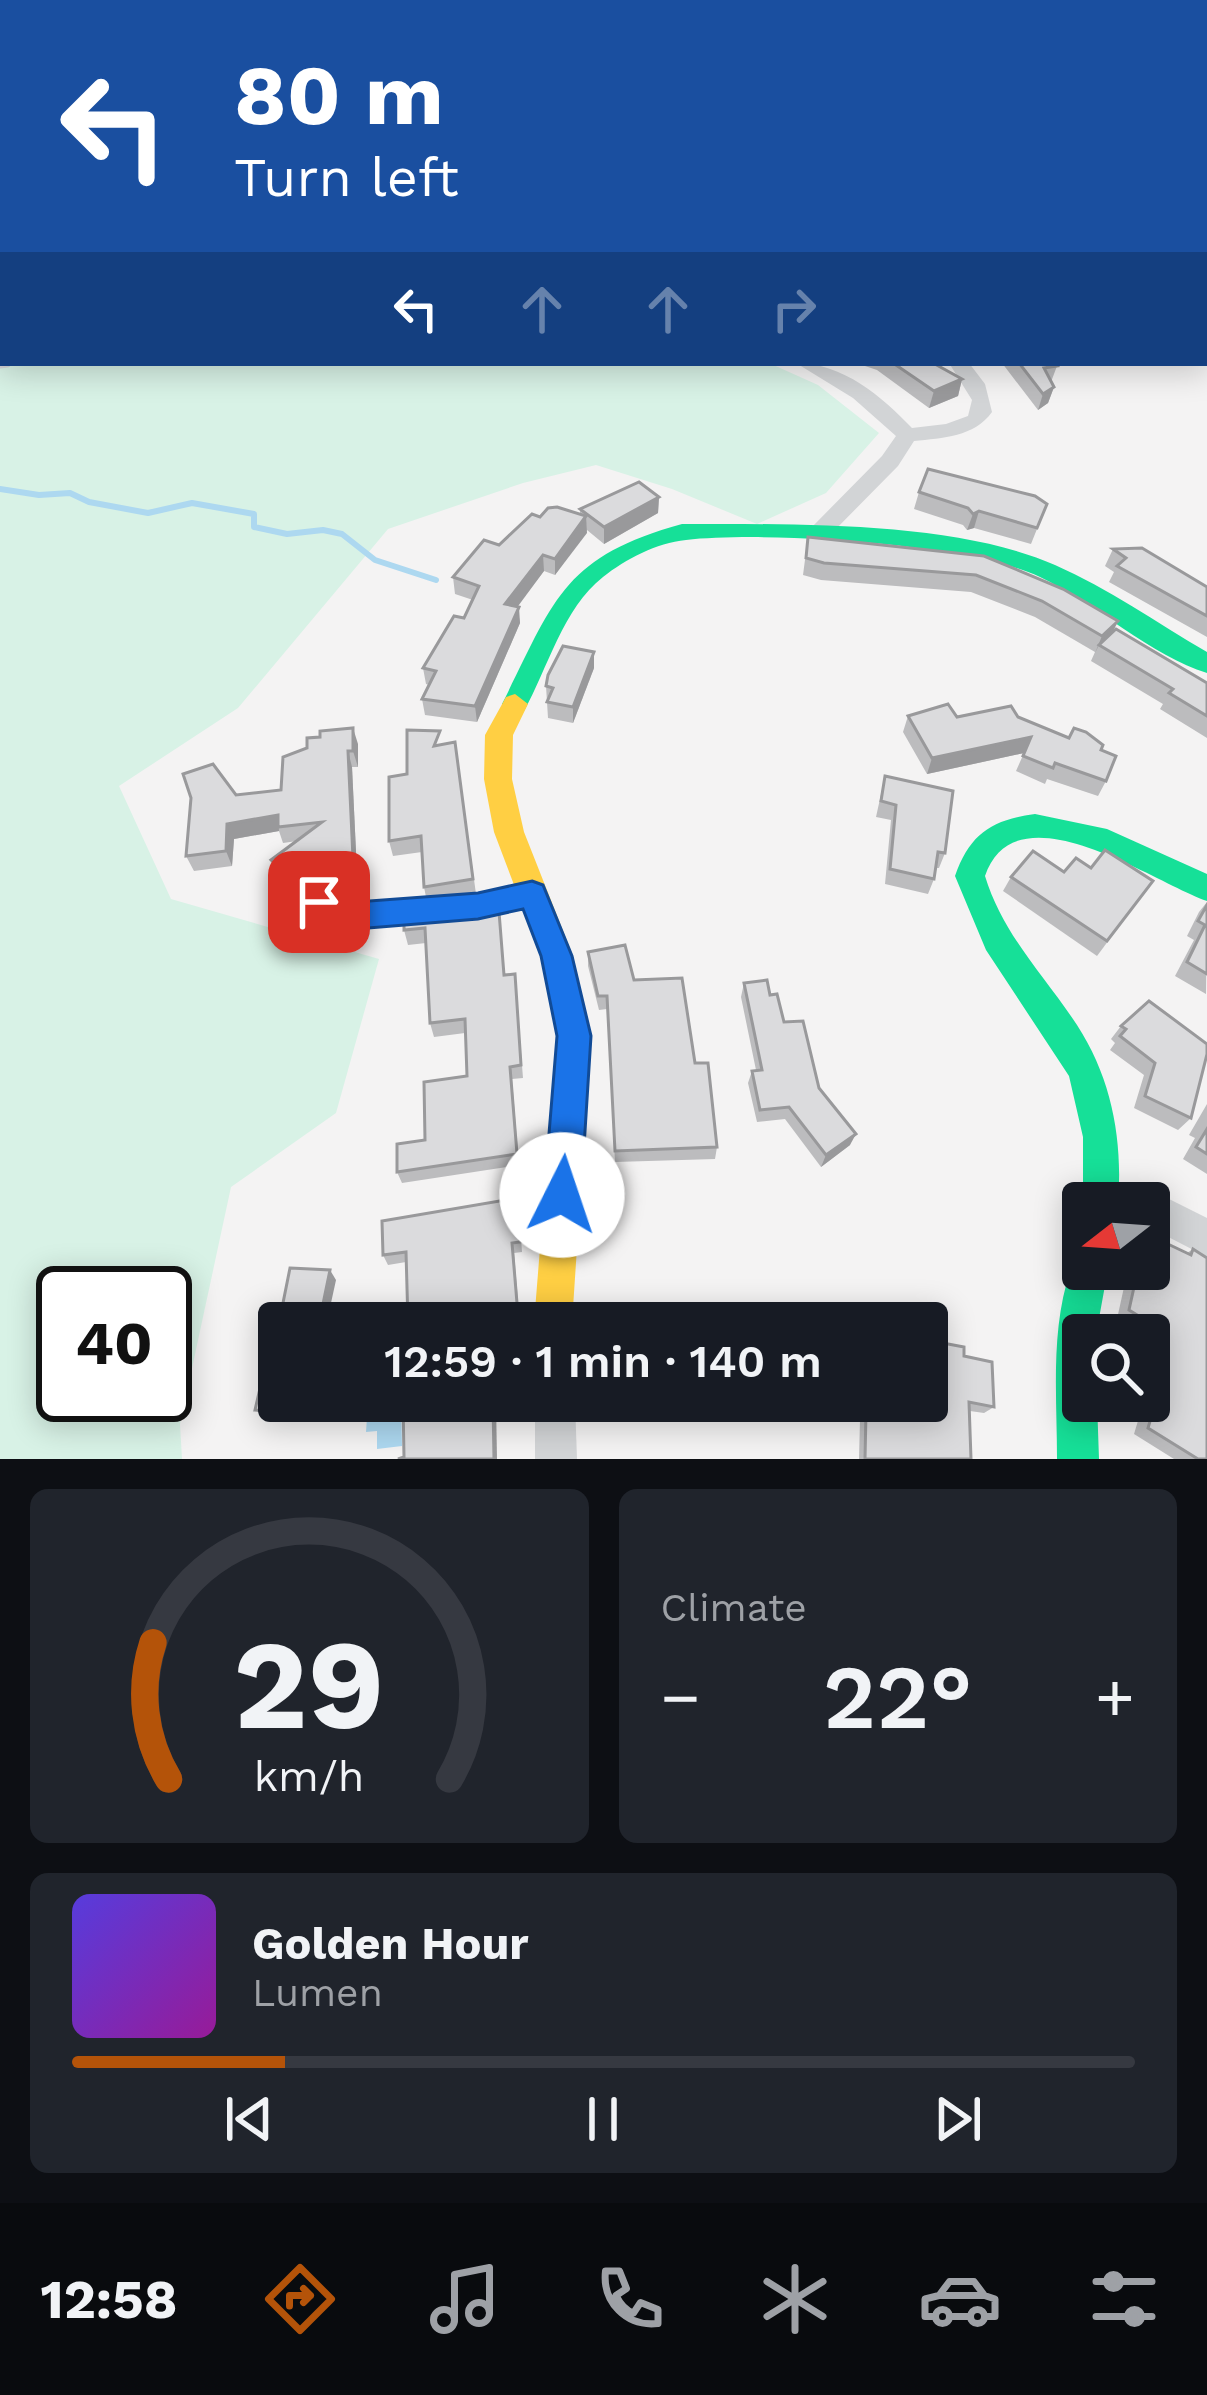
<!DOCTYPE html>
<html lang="en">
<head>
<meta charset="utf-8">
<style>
  body { margin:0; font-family:"Work Sans",sans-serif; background:#20242c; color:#f1f3f6; height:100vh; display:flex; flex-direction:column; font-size:45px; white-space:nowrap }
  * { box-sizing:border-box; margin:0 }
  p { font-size:39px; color:#9ea1a6 }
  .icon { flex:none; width:66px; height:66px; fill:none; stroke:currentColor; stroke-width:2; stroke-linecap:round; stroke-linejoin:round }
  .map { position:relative; height:1459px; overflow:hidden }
  .panel { display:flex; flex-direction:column; gap:30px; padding:30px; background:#0d0f14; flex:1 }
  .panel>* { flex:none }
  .top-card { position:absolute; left:0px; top:0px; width:1209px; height:366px; box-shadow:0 6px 30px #0003; background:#1a4fa0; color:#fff; overflow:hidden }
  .needle { width:78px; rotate:253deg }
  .fabs { position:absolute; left:1062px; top:1182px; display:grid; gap:24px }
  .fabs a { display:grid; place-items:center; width:108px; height:108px; border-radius:12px; background:#171b24; box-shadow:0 6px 30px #0003; font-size:60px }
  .speed { position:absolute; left:36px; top:1266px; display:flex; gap:24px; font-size:60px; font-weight:700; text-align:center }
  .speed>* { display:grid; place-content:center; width:156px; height:156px; border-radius:50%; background:#171b24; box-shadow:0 6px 30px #0003; line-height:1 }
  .speed .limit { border:6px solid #111; border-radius:18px; background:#fff; color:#111 }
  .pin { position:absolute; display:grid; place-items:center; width:102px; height:102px; color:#fff; margin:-51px; border-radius:24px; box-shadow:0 6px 18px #0006 }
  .me { position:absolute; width:132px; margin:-66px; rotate:4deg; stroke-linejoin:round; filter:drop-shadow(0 0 9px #0008) }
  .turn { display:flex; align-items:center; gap:42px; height:252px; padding:0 36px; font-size:54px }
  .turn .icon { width:156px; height:156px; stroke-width:2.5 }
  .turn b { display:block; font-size:84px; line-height:102px }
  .lanes { display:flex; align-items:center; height:114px; padding:0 36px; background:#0003; justify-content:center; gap:60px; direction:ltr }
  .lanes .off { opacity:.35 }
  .big { font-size:90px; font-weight:600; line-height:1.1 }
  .panel .card { flex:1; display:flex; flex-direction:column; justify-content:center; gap:18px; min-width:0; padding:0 42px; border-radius:18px; background:#20242c }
  .panel .dial { align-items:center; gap:0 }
  .dial svg { height:312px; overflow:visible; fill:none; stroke:#363941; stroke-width:7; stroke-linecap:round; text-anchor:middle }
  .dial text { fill:#f1f3f6; stroke:none }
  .song { display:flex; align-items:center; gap:36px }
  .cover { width:144px; height:144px; border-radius:18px; background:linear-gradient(135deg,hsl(250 70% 55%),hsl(300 70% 35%)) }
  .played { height:12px; border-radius:6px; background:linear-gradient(90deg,#b45309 20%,#363941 20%) }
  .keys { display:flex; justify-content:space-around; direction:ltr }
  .heat { display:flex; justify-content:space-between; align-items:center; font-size:66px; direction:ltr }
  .panel .tiles { flex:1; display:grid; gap:30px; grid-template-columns:1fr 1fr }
  .card:last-child { grid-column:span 2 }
  .trip { position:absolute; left:258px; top:1302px; width:690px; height:120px; border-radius:12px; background:#171b24; box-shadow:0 6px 30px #0003; font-weight:600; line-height:120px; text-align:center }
  .dock { display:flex; height:192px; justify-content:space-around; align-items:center; background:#090b0e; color:#9ea1a6 }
  .dock .icon { width:84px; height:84px }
  .dock .active { color:#b45309 }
  .dock b { font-size:54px; color:#f1f3f6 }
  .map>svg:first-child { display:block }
  .green { fill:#d8f2e6; fill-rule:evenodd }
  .water { fill:#add8f0 }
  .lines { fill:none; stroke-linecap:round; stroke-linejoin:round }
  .stream { stroke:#add8f0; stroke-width:6 }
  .lane-far1 { stroke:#d2d4d6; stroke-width:9 }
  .lane { stroke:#d2d4d6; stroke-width:15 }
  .street { fill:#d2d4d6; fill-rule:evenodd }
  .fast { fill:#16e098; fill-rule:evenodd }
  .slow { fill:#ffcf43; fill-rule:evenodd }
  .wall { fill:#bcbcbe }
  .shaded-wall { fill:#99999b }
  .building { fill:#dbdbdd; stroke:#99999b; stroke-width:3 }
  .route { fill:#1a73e8; stroke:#114b97; stroke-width:3 }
</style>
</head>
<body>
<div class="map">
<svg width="1207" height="1459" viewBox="0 0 1207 1459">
  <rect width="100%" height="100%" fill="#f4f3f3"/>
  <!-- green -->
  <path class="green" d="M0 0H480L3 3V363H769L818 385 879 433 826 493 757 524 672 489 596 465 523 483 388 529 238 708 119 786 171 899 379 959 336 1113 231 1187 180 1424 182 1459H0ZM63 1293H165V1395H63Z"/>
  <!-- water -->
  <polygon class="water" points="377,1401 401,1401 402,1446 377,1449 377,1431 366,1432 367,1417 377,1415"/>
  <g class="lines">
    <!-- stream -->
    <polyline class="stream" points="0,489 39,495 70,493 89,502 148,513 192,503 254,514 254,527 287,534 323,530 342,534 375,560 436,580"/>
    <!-- lane-far1 -->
    <g class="lane-far1">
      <polyline points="0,317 3,311"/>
      <polyline points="0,364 7,363"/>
    </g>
    <!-- lane -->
    <polyline class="lane" points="319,901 355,916 421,911"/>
    <!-- street -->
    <g class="street">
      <rect x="561" y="0" width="12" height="3"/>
      <path d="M796 363C843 363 881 396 912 428L946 424 968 416 972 400 949 363H969L985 384 992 412C974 437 943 438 914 441L898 466 828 537 820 540 808 532 812 527 882 456 896 436 853 398Z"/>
      <polygon points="1149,1189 1207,1218 1207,1257 1149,1227 1149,1203 1132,1203 1136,1194"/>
      <polygon points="535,1401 575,1401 577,1459 535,1459"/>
    </g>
    <!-- fast -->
    <g class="fast">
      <path d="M682 524C791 524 956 521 1055 565 1108 588 1157 623 1207 652V673C1153 657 1093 602 1040 577 969 543 767 531 686 540 656 543 626 559 603 577 563 608 548 668 524 711H506L502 704C554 601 562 557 682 524Z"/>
      <path d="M1035 814 1107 829 1207 874V901C1153 882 1016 785 985 876 1003 935 1044 975 1077 1025 1112 1079 1123 1140 1118 1203L1083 1206V1137L1069 1076 986 950 955 876C970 834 991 820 1035 814Z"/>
      <path d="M1083 1253V1269H1108L1096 1335H1083V1401H1097L1099 1459H1057C1057 1392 1049 1319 1076 1256Z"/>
    </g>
    <!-- slow -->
    <polygon class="slow" points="515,694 528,704 513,735 512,779 524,832 573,956 591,1036 572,1323 534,1323 557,1036 541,956 494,832 484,779 485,735 506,697"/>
  </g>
  <!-- wall -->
  <g class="wall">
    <polygon points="520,0 546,0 546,3 521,3"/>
    <polygon points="579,0 641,0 632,3 580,3"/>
    <polygon points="856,363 933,363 962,379 958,396 929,408 877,370"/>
    <polygon points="1002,363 1054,363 1057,366 1051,382 1054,387 1048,403 1038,410"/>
    <polygon points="919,492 1047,504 1031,544 974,528 967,530 963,525 914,509"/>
    <polygon points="659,497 658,513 604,544 587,530 555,575 544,571 517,606 520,623 477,722 425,715 422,699 429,685 426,684 423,668 464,618 473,600 455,594 453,577 540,517 580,514 580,509"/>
    <polygon points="808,537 984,556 1207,683 1207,738 1160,709 1163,704 1091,661 1095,652 1035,617 971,592 821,580 803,575"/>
    <polygon points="1113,549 1207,587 1207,637 1109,582 1114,572 1105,566"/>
    <polygon points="594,668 573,723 548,718 546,686"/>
    <polygon points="908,716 1018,717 1101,750 1106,781 1098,796 1047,779 1045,784 1016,771 1024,753 927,774 903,732"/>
    <polygon points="455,742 476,894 427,902 424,887 422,852 393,856 389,841 407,774 443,744"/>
    <polygon points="358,744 358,767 352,767 357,873 314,879 296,892 278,875 271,860 297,841 283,843 279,831 234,839 232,866 194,871 186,856 236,795 281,790 307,748"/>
    <polygon points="885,776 945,853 939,868 936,868 934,879 928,894 885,884 891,820 876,817"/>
    <polygon points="1091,868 1153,881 1097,956 1003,891 1011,877"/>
    <polygon points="1207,902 1206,994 1175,976 1194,940 1187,936 1199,912"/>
    <polygon points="404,913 505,975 516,988 523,1078 512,1079 519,1165 402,1183 397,1172 425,1140 467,1076 465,1033 434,1037 430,1023 426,943 408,945 404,930"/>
    <polygon points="588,952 634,980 695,1063 717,1147 715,1159 615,1162 607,1009 599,1010 588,966"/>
    <polygon points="744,983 770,995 850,1145 821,1167 785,1119 757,1122 748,1083 752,1071 756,1070 741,997"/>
    <polygon points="1149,1001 1191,1118 1178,1130 1134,1108 1144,1075 1110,1050 1115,1043 1111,1039 1121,1026"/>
    <polygon points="1207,1104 1207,1174 1183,1159 1195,1138 1189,1135"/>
    <polygon points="519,1209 522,1252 514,1253 519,1312 510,1314 406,1262 388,1265 383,1255"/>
    <polygon points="1151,1236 1187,1253 1193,1249 1207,1459 1174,1459 1134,1434 1144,1401 1149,1401 1149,1335 1121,1335 1124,1324 1117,1319 1128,1269 1149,1269 1149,1238"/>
    <polygon points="964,1356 994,1407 984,1413 970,1411 971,1459 859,1459 860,1419 866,1412 903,1419 903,1401 927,1401"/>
    <polygon points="279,1401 300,1401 297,1419 264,1416 255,1410"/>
  </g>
  <!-- shaded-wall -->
  <g class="shaded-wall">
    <polygon points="1070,0 1103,0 1092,3 1064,3"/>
    <polygon points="962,379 958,396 929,408 934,391"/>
    <polygon points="1054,387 1048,403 1038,410 1043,394"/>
    <polygon points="659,497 658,513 604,544 604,527"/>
    <polygon points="979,511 974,528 967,530 973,514"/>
    <polygon points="586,516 587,533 555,575 555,559"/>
    <polygon points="543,555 544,571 507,621 505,604"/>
    <polygon points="519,607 520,623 477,722 475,706"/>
    <polygon points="1118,621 1110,638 1099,645 1095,653 1102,636"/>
    <polygon points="594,652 594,668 573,723 573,707"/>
    <polygon points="353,728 358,744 358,767 353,751"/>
    <polygon points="1031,737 1024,753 927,774 932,758"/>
    <polygon points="348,751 352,767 357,873 353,858"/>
    <polygon points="278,815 279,831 234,839 232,866 226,851 227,824"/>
    <polygon points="308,864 314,879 296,892 290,878"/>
    <polygon points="856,1134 850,1145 821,1167 826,1155"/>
    <polygon points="330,1270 336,1280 329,1312 323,1304"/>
    <polygon points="335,1304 341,1313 340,1323 331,1323"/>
    <polygon points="291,1401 300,1401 297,1419 289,1412"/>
    <polygon points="493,1401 496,1402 497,1459 494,1459"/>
  </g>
  <!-- building -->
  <g class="building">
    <polygon points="765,0 930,0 929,3 760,3"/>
    <polygon points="956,0 1070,0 1064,3 956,3"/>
    <polygon points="893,363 933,363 962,379 934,391"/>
    <polygon points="1019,363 1054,363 1057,366 1044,368 1054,387 1043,394"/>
    <polygon points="928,469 1035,496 1047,504 1037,528 979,511 973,514 968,508 919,492"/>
    <polygon points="639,482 659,497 604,527 580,509"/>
    <polygon points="557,507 586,516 555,559 543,555 505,604 519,607 475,706 422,699 436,671 423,668 454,616 464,618 479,586 453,577 484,540 499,545 532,514 540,517 548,508"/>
    <polygon points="808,537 984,556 1063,589 1118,621 1102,636 1042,601 976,575 824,563 806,558"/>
    <polygon points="1142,548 1207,587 1207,616 1117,566 1126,558 1113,549"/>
    <polygon points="1116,629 1207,683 1207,716 1169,693 1173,689 1099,645"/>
    <polygon points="563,646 594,652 573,707 547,702 553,688 546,686 548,675"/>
    <polygon points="948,704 957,717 1011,706 1018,717 1069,738 1074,728 1086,732 1103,745 1101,750 1116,756 1106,781 1055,763 1053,768 1023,756 1031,737 932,758 908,716"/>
    <polygon points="353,728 353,751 348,751 353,858 308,864 290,878 271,860 322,822 278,827 278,815 227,824 226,851 186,856 191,798 183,774 213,764 236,795 281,790 283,757 307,748 307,738 320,737 320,731"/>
    <polygon points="407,730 440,731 434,746 455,742 473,879 424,887 421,836 389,841 389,777 407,774"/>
    <polygon points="885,776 953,791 945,853 938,852 934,879 890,869 896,805 881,801"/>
    <polygon points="1105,850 1153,881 1107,941 1011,877 1033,851 1064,872 1076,858 1091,868"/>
    <polygon points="498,899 504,975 515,974 521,1065 510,1067 517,1154 397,1172 397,1144 425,1140 424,1082 467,1076 465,1019 430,1023 425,928 404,930 404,913"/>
    <polygon points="1207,905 1207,974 1187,962 1205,925 1198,921"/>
    <polygon points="625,945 634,980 682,978 695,1063 708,1063 717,1147 615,1151 607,996 598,996 588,952"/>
    <polygon points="767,980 770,995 777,994 784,1022 803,1021 819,1088 856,1134 826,1155 789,1107 760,1110 752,1071 762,1070 744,983"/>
    <polygon points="1149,1001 1207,1044 1207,1054 1191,1118 1145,1096 1155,1063 1120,1036 1126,1029 1121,1026"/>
    <polygon points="1207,1129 1207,1154 1196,1147"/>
    <polygon points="517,1198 520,1242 512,1243 517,1303 508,1305 509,1323 408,1323 406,1252 383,1255 382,1221"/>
    <polygon points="1151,1236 1191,1255 1193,1249 1207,1258 1207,1459 1198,1459 1148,1428 1162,1380 1149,1371 1149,1335 1131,1335 1137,1315 1129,1310 1138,1269 1149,1269 1149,1245"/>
    <polygon points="290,1268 330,1270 323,1304 335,1304 331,1323 279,1323"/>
    <polygon points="279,1324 279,1401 291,1401 289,1412 255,1410 264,1371 270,1372"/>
    <polygon points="927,1340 964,1347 964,1356 992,1362 994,1407 969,1402 971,1459 865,1459 866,1412 910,1420 910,1401 927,1401"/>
    <polygon points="403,1401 493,1401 494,1459 398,1459 404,1457"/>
  </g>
  <!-- route -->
  <polygon class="route" points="532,881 543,885 572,956 591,1036 581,1195 576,1208 562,1213 549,1208 544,1195 557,1036 541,956 523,909 478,919 356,929 308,911 304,902 308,892 319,888 356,902 478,893"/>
</svg>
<div class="fabs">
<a><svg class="needle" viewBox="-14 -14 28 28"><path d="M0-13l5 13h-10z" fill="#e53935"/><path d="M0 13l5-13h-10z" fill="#9ea1a6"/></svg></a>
<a><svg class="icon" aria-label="search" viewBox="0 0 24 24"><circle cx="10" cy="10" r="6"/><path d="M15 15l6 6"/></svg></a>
</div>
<div class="speed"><div class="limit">40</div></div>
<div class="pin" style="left:319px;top:902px;background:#d93025"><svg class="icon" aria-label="arrive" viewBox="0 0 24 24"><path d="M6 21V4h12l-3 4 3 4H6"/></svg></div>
<svg class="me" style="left:562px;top:1195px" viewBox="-20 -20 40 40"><circle r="19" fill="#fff"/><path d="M0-13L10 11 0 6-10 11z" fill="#1a73e8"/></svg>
<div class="trip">12:59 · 1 min · 140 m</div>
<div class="top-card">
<div class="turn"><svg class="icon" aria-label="left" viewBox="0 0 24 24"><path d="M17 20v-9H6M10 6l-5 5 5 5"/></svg><div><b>80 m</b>Turn left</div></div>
<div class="lanes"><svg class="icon" aria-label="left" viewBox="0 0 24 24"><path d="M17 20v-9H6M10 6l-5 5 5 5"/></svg><svg class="icon off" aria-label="ahead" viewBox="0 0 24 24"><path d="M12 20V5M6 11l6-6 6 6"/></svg><svg class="icon off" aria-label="ahead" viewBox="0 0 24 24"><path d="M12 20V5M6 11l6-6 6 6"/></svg><svg class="icon off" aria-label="right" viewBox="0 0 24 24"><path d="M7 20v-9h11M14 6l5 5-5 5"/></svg></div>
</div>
</div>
<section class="panel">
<div class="tiles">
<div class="card dial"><svg viewBox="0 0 100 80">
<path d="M14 69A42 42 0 1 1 86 69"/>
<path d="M14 69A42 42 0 0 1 10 34" stroke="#b45309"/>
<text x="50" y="56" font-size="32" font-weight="700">29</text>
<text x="50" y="72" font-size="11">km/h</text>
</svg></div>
<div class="card"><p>Climate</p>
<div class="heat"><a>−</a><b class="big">22°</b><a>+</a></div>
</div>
<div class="card">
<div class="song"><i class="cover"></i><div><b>Golden Hour</b><p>Lumen</p></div></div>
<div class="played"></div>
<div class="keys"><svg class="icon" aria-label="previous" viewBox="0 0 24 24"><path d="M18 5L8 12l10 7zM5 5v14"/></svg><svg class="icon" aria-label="pause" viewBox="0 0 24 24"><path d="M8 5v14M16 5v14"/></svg><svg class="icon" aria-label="next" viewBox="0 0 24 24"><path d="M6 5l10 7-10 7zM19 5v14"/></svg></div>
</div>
</div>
</section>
<nav class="dock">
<b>12:58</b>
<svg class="icon active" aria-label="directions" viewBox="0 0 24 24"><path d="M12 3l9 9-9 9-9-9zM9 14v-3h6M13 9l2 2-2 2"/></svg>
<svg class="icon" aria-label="music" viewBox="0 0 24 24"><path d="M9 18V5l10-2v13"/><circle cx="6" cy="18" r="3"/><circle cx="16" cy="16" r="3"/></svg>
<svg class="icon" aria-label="phone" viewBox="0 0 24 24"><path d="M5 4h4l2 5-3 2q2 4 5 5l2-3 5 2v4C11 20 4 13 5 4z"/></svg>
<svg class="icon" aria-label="climate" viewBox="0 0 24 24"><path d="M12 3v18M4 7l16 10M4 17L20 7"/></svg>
<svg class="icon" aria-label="car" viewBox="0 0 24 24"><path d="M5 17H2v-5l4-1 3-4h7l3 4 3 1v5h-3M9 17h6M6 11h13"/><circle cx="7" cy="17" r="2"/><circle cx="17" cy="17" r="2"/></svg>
<svg class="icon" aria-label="filters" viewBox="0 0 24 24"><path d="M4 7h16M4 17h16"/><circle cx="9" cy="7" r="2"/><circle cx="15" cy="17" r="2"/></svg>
</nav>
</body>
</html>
